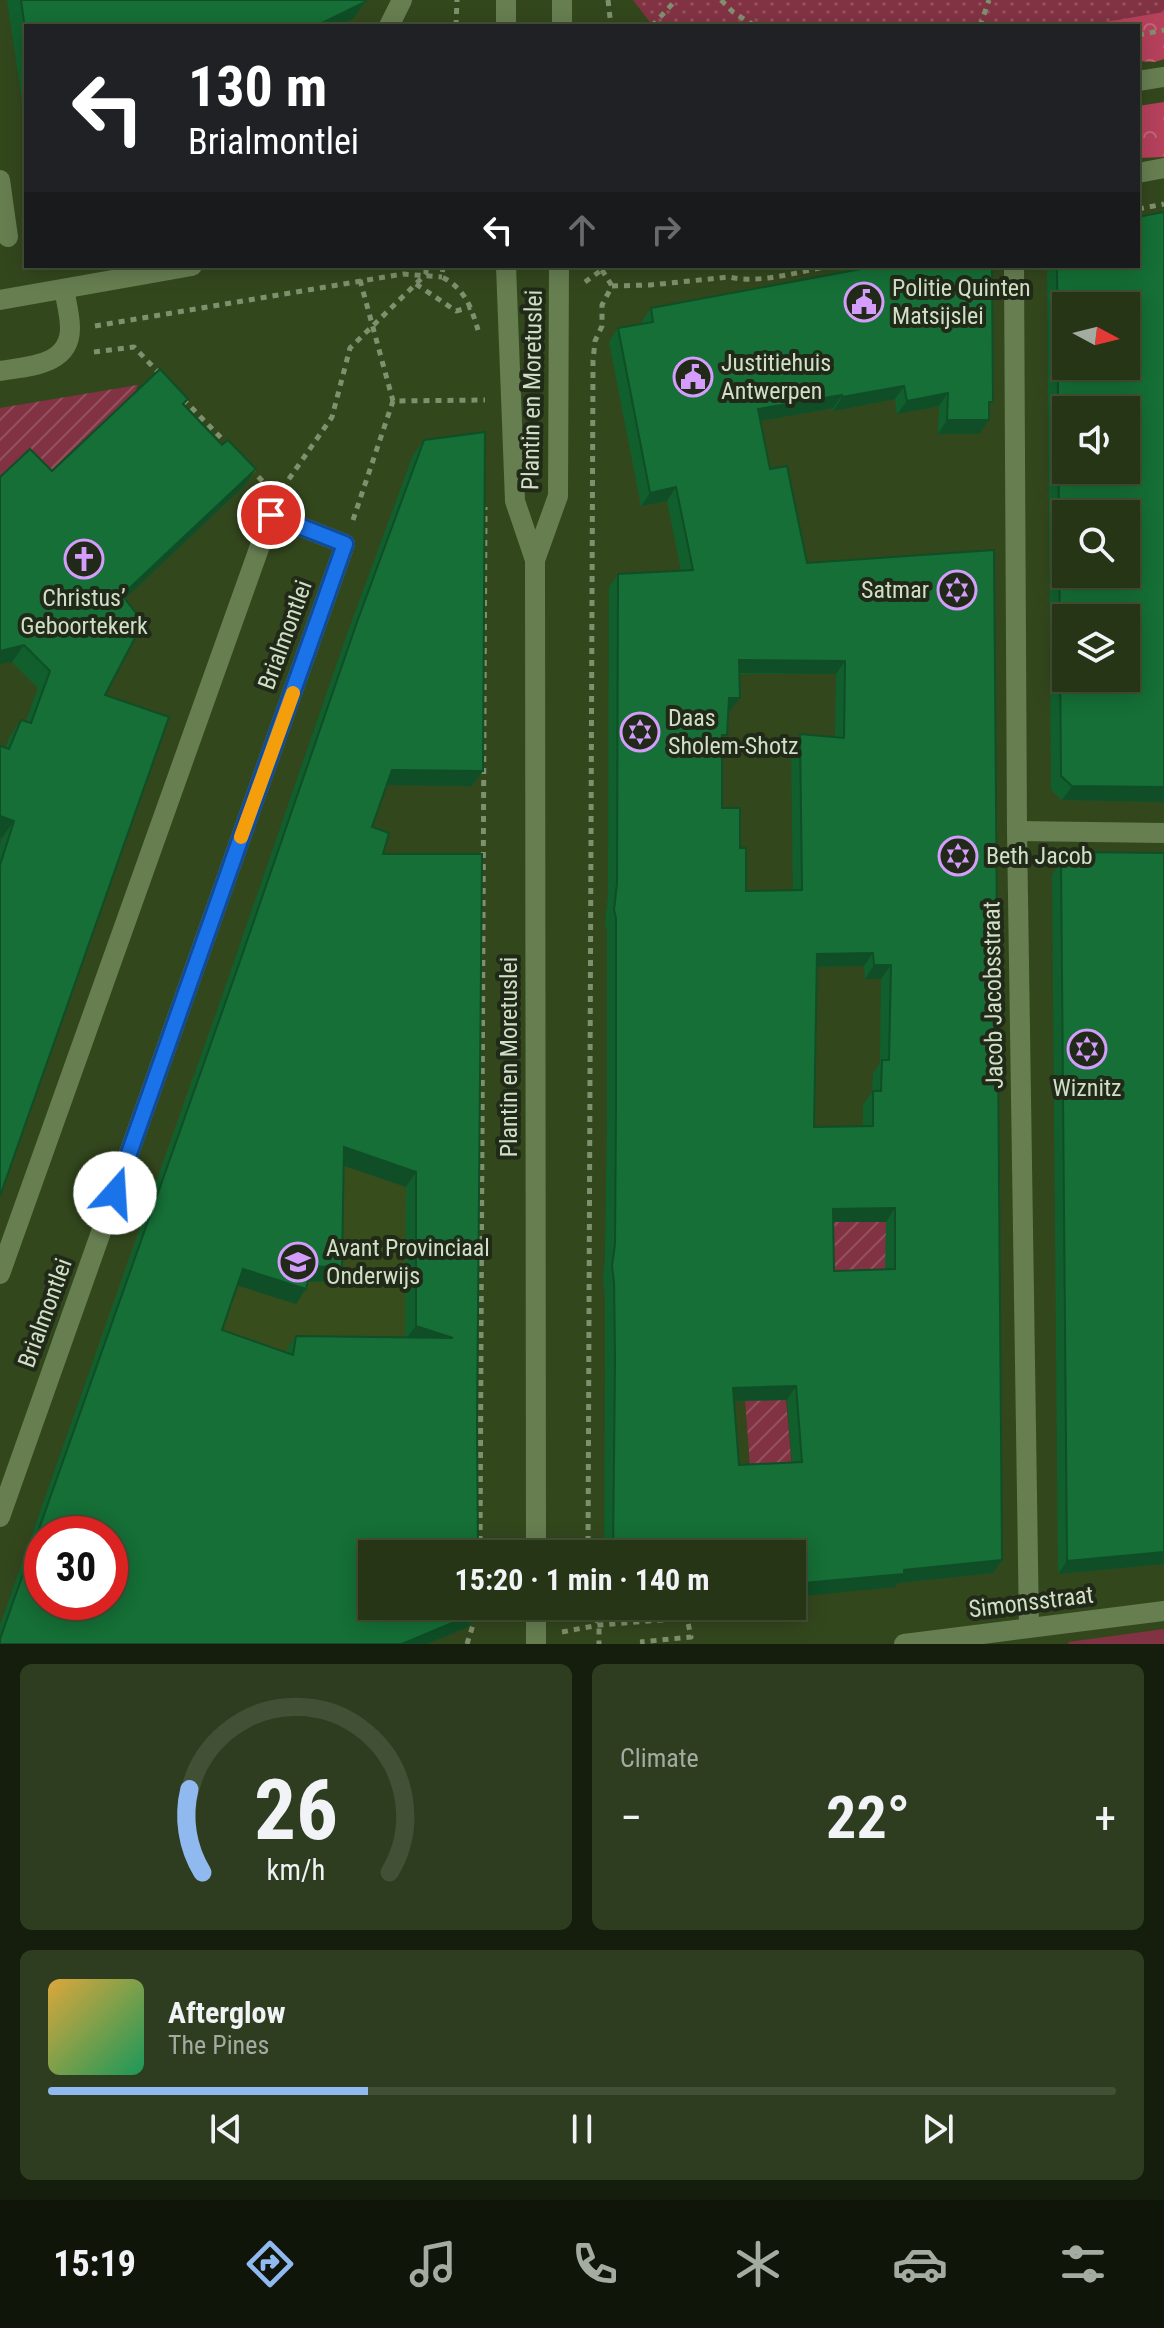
<!DOCTYPE html>
<html lang="en">
<head>
<meta charset="utf-8">
<style>
  body { margin:0; font-family:"Roboto Condensed",sans-serif; background:#2e3d1f; color:#f1f3f6; height:100vh; display:flex; flex-direction:column; font-size:30px; white-space:nowrap }
  * { box-sizing:border-box; margin:0 }
  p { font-size:26px; color:#a4aba1 }
  .icon { flex:none; width:44px; height:44px; fill:none; stroke:currentColor; stroke-width:2; stroke-linecap:round; stroke-linejoin:round }
  .map { position:relative; height:1644px; overflow:hidden }
  .panel { display:flex; flex-direction:column; gap:20px; padding:20px; background:#151d0c; flex:1 }
  .panel>* { flex:none }
  .banner { position:absolute; left:24px; top:24px; width:1116px; height:244px; border-radius:0px; box-shadow:0 4px 20px #0003,0 0 0 2px #425035; background:#202124; color:#fff; overflow:hidden }
  .needle { width:52px; rotate:97deg }
  .controls { position:absolute; left:1052px; top:292px; display:grid; gap:16px }
  .controls a { display:grid; place-items:center; width:88px; height:88px; border-radius:0px; background:#263516; box-shadow:0 4px 20px #0003,0 0 0 2px #425035; font-size:40px }
  .speed { position:absolute; left:24px; top:1516px; display:flex; gap:16px; font-size:40px; font-weight:700; text-align:center }
  .speed>* { display:grid; place-content:center; width:104px; height:104px; border-radius:50%; background:#263516; box-shadow:0 4px 20px #0003,0 0 0 2px #425035; line-height:1 }
  .speed .limit { border:12px solid #d22; background:#fff; color:#111 }
  .pin { position:absolute; display:grid; place-items:center; width:68px; height:68px; color:#fff; margin:-34px; border:4px solid #fff; border-radius:50%; box-shadow:0 2px 8px #0007 }
  .me { position:absolute; width:88px; margin:-44px; rotate:19deg; stroke-linejoin:round; filter:drop-shadow(0 0 6px #0008) }
  .turn { display:flex; align-items:center; gap:28px; height:168px; padding:0 32px; font-size:36px }
  .turn .icon { width:104px; height:104px; stroke-width:2.5 }
  .turn b { display:block; font-size:56px; line-height:68px }
  .lanes { display:flex; align-items:center; height:76px; padding:0 32px; background:#0003; justify-content:center; gap:40px; direction:ltr }
  .lanes .off { opacity:.35 }
  .big { font-size:60px; font-weight:700; line-height:1.1 }
  .panel .card { flex:1; display:flex; flex-direction:column; justify-content:center; gap:12px; min-width:0; padding:0 28px; border-radius:12px; background:#2e3d1f }
  .panel .dial { align-items:center; gap:0 }
  .dial svg { height:208px; overflow:visible; fill:none; stroke:#425035; stroke-width:7; stroke-linecap:round; text-anchor:middle }
  .dial text { fill:#f1f3f6; stroke:none }
  .song { display:flex; align-items:center; gap:24px }
  .cover { width:96px; height:96px; border-radius:12px; background:linear-gradient(135deg,hsl(40 70% 55%),hsl(150 70% 35%)) }
  .played { height:8px; border-radius:4px; background:linear-gradient(90deg,#90b9f0 30%,#425035 30%) }
  .keys { display:flex; justify-content:space-around; direction:ltr }
  .heat { display:flex; justify-content:space-between; align-items:center; font-size:44px; direction:ltr }
  .panel .tiles { flex:1; display:grid; gap:20px; grid-template-columns:1fr 1fr }
  .card:last-child { grid-column:span 2 }
  .trip { position:absolute; left:358px; top:1540px; width:448px; height:80px; border-radius:0px; background:#263516; box-shadow:0 4px 20px #0003,0 0 0 2px #425035; font-weight:700; line-height:80px; text-align:center }
  .tab-bar { display:flex; height:128px; justify-content:space-around; align-items:center; background:#0f1509; color:#a4aba1 }
  .tab-bar .icon { width:56px; height:56px }
  .tab-bar .selected { color:#90b9f0 }
  .tab-bar b { font-size:36px; color:#f1f3f6 }
  .map>svg:first-child { display:block }
  .built { fill:#374e1c }
  .grass { fill:#823343 }
  .forest { fill:url(#forest-crowns) }
  .park { fill:url(#park-dots) }
  .garden { fill:url(#garden-furrows) }
  .lines { fill:none; stroke-linecap:round; stroke-linejoin:round }
  .path { stroke:#7f906e; stroke-width:5; stroke-dasharray:6 6; stroke-linecap:butt }
  .street { stroke:#677e51; stroke-width:20 }
  .secondary { stroke:#677e51; stroke-width:20 }
  .wall { fill:#125f2e; fill-rule:evenodd }
  .shaded-wall { fill:#0f4e26 }
  .building { fill:#156f36; stroke:#0f4e26; stroke-width:2; fill-rule:evenodd }
  .route-casing { stroke:#114b97; stroke-width:20 }
  .route { stroke:#1a73e8; stroke-width:14 }
  .slow { stroke:#f59e0b; stroke-width:14 }
  .labels { text-anchor:middle; dominant-baseline:central; stroke-width:8; stroke-linejoin:round; paint-order:stroke }
  .poi-label { font-size:24px; fill:#d2dfc7; stroke:#212a18; text-anchor:start }
  .street-label { font-size:24px; fill:#d2dfc7; stroke:#212a18 }
</style>
</head>
<body>
<div class="map">
<svg width="1164" height="1644" viewBox="0 0 1164 1644">
  <defs>
    <pattern id="forest-crowns" width="20" height="18" patternUnits="userSpaceOnUse" patternTransform="scale(2)"><rect width="20" height="18" fill="#b5415b"/><path d="M2 6a3 3 0 1 1 6 0M12 15a3 3 0 1 1 6 0" fill="none" stroke="#c16578"/></pattern>
    <pattern id="park-dots" width="8" height="8" patternUnits="userSpaceOnUse" patternTransform="scale(2)"><rect width="8" height="8" fill="#823343"/><path d="M2 2h.1M6 6h.1" fill="none" stroke="#93505d" stroke-width="1.8" stroke-linecap="round"/></pattern>
    <pattern id="garden-furrows" width="10" height="10" patternUnits="userSpaceOnUse" patternTransform="scale(2)"><rect width="10" height="10" fill="#823343"/><path d="M-1 1l2-2M0 10L10 0M9 11l2-2" fill="none" stroke="#93505d"/></pattern>
  </defs>
  <rect width="100%" height="100%" fill="#33471d"/>
  <!-- built -->
  <polygon class="built" points="193,1076 469,1174 467,1353 280,1385 199,1388 96,1351"/>
  <!-- grass -->
  <polygon class="grass" points="1164,1629 1164,1644 1069,1644 1068,1642"/>
  <!-- forest -->
  <g class="forest">
    <polygon points="1164,0 1164,59 1155,62 1138,61 1138,26 1007,26"/>
    <polygon points="1164,102 1164,157 1138,158 1138,106"/>
  </g>
  <!-- park -->
  <polygon class="park" points="633,0 1164,0 1164,12 1082,26 653,26"/>
  <!-- garden -->
  <g class="garden">
    <polygon points="138,385 136,389 140,393 41,488 0,502 0,408"/>
    <polygon points="917,1221 885,1280 825,1284 824,1222"/>
    <polygon points="737,1289 780,1328 793,1482 753,1507"/>
  </g>
  <g class="lines">
    <!-- path -->
    <g class="path">
      <polyline points="608,0 611,26"/>
      <polyline points="721,0 733,12 755,26"/>
      <polyline points="456,26 457,0"/>
      <polyline points="652,26 675,1"/>
      <polyline points="980,26 989,0"/>
      <polyline points="1138,35 1164,30"/>
      <polyline points="1138,209 1164,204"/>
      <path d="M443 266 442 277C464 288 471 306 478 330"/>
      <polyline points="602,270 612,286"/>
      <polyline points="360,280 393,401"/>
      <polyline points="585,282 607,266"/>
      <polyline points="416,284 456,311 471,307"/>
      <path d="M612 286 650 285 729 277C760 284 798 272 829 266"/>
      <polyline points="95,326 403,274 442,277"/>
      <polyline points="94,352 134,347 160,374"/>
      <polyline points="183,399 229,446"/>
      <polyline points="250,468 268,487"/>
      <polyline points="282,489 332,417 350,348 426,274 426,266"/>
      <polyline points="353,520 393,401 485,400"/>
      <polyline points="480,1554 485,507"/>
      <polyline points="588,1554 593,361 595,341 602,326 602,305 612,286"/>
      <polyline points="591,1606 599,1625 599,1644"/>
      <polyline points="562,1632 599,1625 687,1618 691,1637 640,1642"/>
      <polyline points="467,1644 479,1606"/>
    </g>
    <!-- street -->
    <g class="street">
      <polyline points="389,26 402,0"/>
      <polyline points="0,180 8,237"/>
      <polyline points="1014,266 1017,831 1029,1628"/>
      <path d="M0 371C28 366 70 366 70 328 70 315 66 301 64 289"/>
      <polyline points="1017,831 1164,833"/>
      <polyline points="0,1274 271,515 345,544 0,1517"/>
      <polyline points="904,1644 1164,1611"/>
    </g>
    <!-- secondary -->
    <g class="secondary">
      <polyline points="506,26 506,0"/>
      <polyline points="562,26 562,0"/>
      <polyline points="1138,81 1164,77"/>
      <polyline points="1138,173 1164,168"/>
      <polyline points="506,266 515,501 535,560 536,1554"/>
      <polyline points="0,300 192,266"/>
      <polyline points="535,560 558,496 559,266"/>
      <polyline points="536,1644 536,1606"/>
    </g>
  </g>
  <!-- wall -->
  <g class="wall">
    <polygon points="7,0 366,0 354,18 26,26 26,127"/>
    <path d="M877 266 989 409 979 434H938L939 406 897 414 895 399 833 411V408L760 421 770 469 807 563 994 550 993 1573 898 1583 895 1587 792 1554H604L605 1372V1295L603 1279 605 1257 607 1120V932L605 923 608 897 609 587 618 574 681 571 667 501 641 506 609 342 618 328 642 324V321L651 308ZM740 674H836L835 737 800 734 791 748 793 890 746 891 740 848 722 808V743L728 711H730ZM864 966 865 979H881L880 1063 873 1073 872 1092 863 1105V1126L814 1127 817 967ZM833 1222H886L885 1269 834 1271ZM787 1400 792 1462 739 1465 734 1401Z"/>
    <polygon points="1047,266 1138,266 1164,802 1062,800 1051,790"/>
    <polygon points="184,405 244,486 125,598 0,1196 0,845 2,838 0,837 0,746 5,748 10,736 21,720 26,721 38,688 12,662 52,471"/>
    <path d="M424 440 483 771 472 786 387 785 372 827 383 854 477 1423 478 1612 468 1627 427 1644H0V1625L228 979 346 637 413 455ZM344 1165 406 1187 405 1337 296 1336 285 1352 222 1330 238 1285 296 1304 308 1282 332 1281 342 1266Z"/>
    <polygon points="1164,853 1164,1564 1058,1574 1052,875 1061,862"/>
    <polygon points="607,1606 692,1606 615,1613"/>
  </g>
  <!-- shaded-wall -->
  <g class="shaded-wall">
    <polygon points="365,2 354,18 337,26 316,26"/>
    <polygon points="904,386 895,399 833,411 842,397"/>
    <polygon points="948,393 939,406 897,414 907,401"/>
    <polygon points="842,395 833,408 749,423 758,409"/>
    <polygon points="947,420 989,420 979,434 938,434"/>
    <polygon points="256,469 244,486 111,612 122,595"/>
    <polygon points="676,487 667,501 641,506 650,493"/>
    <polygon points="24,645 12,662 0,664 0,651"/>
    <polygon points="739,660 845,661 836,674 730,673"/>
    <polygon points="729,698 740,698 730,711 719,711"/>
    <polygon points="392,770 483,771 472,786 381,785"/>
    <polygon points="1072,786 1164,787 1164,802 1062,800"/>
    <polygon points="0,816 14,821 2,838 0,837"/>
    <polygon points="873,953 864,966 808,967 817,954"/>
    <polygon points="874,965 891,965 881,979 865,979"/>
    <polygon points="344,1147 416,1172 406,1187 333,1162"/>
    <polygon points="895,1208 886,1222 824,1222 833,1209"/>
    <polygon points="342,1266 332,1281 301,1282 311,1267"/>
    <polygon points="243,1269 306,1289 296,1304 233,1284"/>
    <polygon points="416,1326 453,1338 405,1340"/>
    <polygon points="796,1386 787,1400 724,1401 733,1388"/>
    <polygon points="1164,1552 1164,1564 1058,1574 1067,1561"/>
    <polygon points="1002,1560 993,1573 898,1583 895,1587 792,1597 792,1584 904,1570"/>
    <polygon points="620,1606 692,1606 615,1613"/>
    <polygon points="478,1612 468,1627 427,1644 402,1644"/>
  </g>
  <!-- building -->
  <g class="building">
    <polygon points="21,0 366,0 365,2 316,26 26,26 26,36"/>
    <path d="M1164 212V787L1072 786 1061 776 1057 266H1138V217ZM1066 306H1126V366H1066ZM1066 410H1126V470H1066ZM1066 514H1126V574H1066ZM1066 618H1126V678H1066Z"/>
    <path d="M877 266H992L993 402H989V420H947L948 393 907 401 904 386 842 397V395L758 409 770 469 787 466 807 563 994 550 1002 1560 904 1570V1574L792 1584V1554H613L615 1358 614 1282 612 1266 615 1244 616 1107V918L614 910 617 883 618 574 693 570 676 487 650 493 618 328 653 322 651 308ZM739 660 845 661 844 738 800 734 802 890 746 891V848H740V808H722V735H727L729 698H740ZM873 953 874 965H891L889 1060H882L881 1091H873V1126L814 1127 817 954ZM895 1208V1269L834 1271 833 1209ZM796 1386 802 1462 739 1465 733 1388Z"/>
    <polygon points="160,369 188,399 183,404 222,445 228,440 256,469 122,595 136,613 137,634 105,695 169,717 0,1196 0,865 14,821 0,816 0,746 9,749 21,720 31,723 50,671 24,645 0,651 0,477 30,449 52,471"/>
    <path d="M485 432 483 771 392 770 372 827 389 833 383 854H482L477 1423 478 1554H372V1606H478V1612L402 1644H0V1639L239 964 357 622 424 440ZM344 1147 416 1172V1326L453 1338 296 1336 293 1355 222 1330 243 1269 306 1289 311 1267 342 1266ZM42 1534H110V1602H42Z"/>
    <polygon points="1072,852 1164,853 1164,1552 1067,1561 1061,862"/>
  </g>
  <g class="lines">
    <!-- route casing -->
    <g class="route-casing">
      <polyline id="route" points="115,1193 345,544 271,515"/>
    </g>
    <!-- route -->
    <use href="#route" class="route"/>
    <!-- slow -->
    <polyline class="slow" points="241,837 293,693"/>
  </g>
  <!-- icons -->
  <defs>
    <g id="civic-ring" transform="scale(2)"><circle r="9.5" fill="#212a18" stroke="#d49cfb" stroke-width="1.5"/><path d="M-.6-6.5H3V-4.5H.6V-3L4-1V1h2V6H-6V1h2V-1L-.6-3ZM-1.2 2.5V6h2.4V2.5Z" fill="#d49cfb"/></g>
    <g id="church-ring" transform="scale(2)"><circle r="9.5" fill="#212a18" stroke="#d49cfb" stroke-width="1.5"/><path d="M-1.2-6h2.4v3.5h3.3v2.4h-3.3V6h-2.4V-.1h-3.3v-2.4h3.3Z" fill="#d49cfb"/></g>
    <g id="synagogue-ring" transform="scale(2)"><circle r="9.5" fill="#212a18" stroke="#d49cfb" stroke-width="1.5"/><path d="M0-6.5L5.6 3.2H-5.6ZM0 6.5L5.6-3.2H-5.6Z" fill="#d49cfb"/></g>
    <g id="school-ring" transform="scale(2)"><circle r="9.5" fill="#212a18" stroke="#d49cfb" stroke-width="1.5"/><path d="M0-5L7-2L0 1L-7-2ZM-4 1L0 2.5L4 1V4Q0 6-4 4Z" fill="#d49cfb"/></g>
  </defs>
  <g fill-rule="evenodd">
    <use href="#civic-ring" x="864" y="302"/>
    <use href="#civic-ring" x="693" y="377"/>
    <use href="#church-ring" x="84" y="559"/>
    <use href="#synagogue-ring" x="957" y="590"/>
    <use href="#synagogue-ring" x="640" y="732"/>
    <use href="#synagogue-ring" x="958" y="856"/>
    <use href="#synagogue-ring" x="1087" y="1049"/>
    <use href="#school-ring" x="298" y="1262"/>
  </g>
  <g class="labels">
    <!-- poi labels -->
    <g class="poi-label">
      <text x="892" y="288">Politie Quinten<tspan x="892" dy="28">Matsijslei</tspan></text>
      <text x="721" y="363">Justitiehuis<tspan x="721" dy="28">Antwerpen</tspan></text>
      <text x="929" y="590" text-anchor="end">Satmar</text>
      <text x="84" y="598" text-anchor="middle">Christus’<tspan x="84" dy="28">Geboortekerk</tspan></text>
      <text x="668" y="718">Daas<tspan x="668" dy="28">Sholem-Shotz</tspan></text>
      <text x="986" y="856">Beth Jacob</text>
      <text x="1087" y="1088" text-anchor="middle">Wiznitz</text>
      <text x="326" y="1248">Avant Provinciaal<tspan x="326" dy="28">Onderwijs</tspan></text>
    </g>
    <!-- street labels -->
    <g class="street-label">
      <text transform="translate(532 390) rotate(-89)">Plantin en Moretuslei</text>
      <text transform="translate(285 635) rotate(-70)">Brialmontlei</text>
      <text transform="translate(993 995) rotate(-91)">Jacob Jacobsstraat</text>
      <text transform="translate(509 1057) rotate(-90)">Plantin en Moretuslei</text>
      <text transform="translate(45 1313) rotate(-70)">Brialmontlei</text>
      <text transform="translate(1031 1602) rotate(-7)">Simonsstraat</text>
    </g>
  </g>
</svg>
<div class="controls">
<a><svg class="needle" viewBox="-14 -14 28 28"><path d="M0-13l5 13h-10z" fill="#e53935"/><path d="M0 13l5-13h-10z" fill="#a4aba1"/></svg></a>
<a><svg class="icon" aria-label="sound" viewBox="0 0 24 24"><path d="M4 9h4l5-4v14l-5-4H4zM17 9q2 3 0 6"/></svg></a>
<a><svg class="icon" aria-label="search" viewBox="0 0 24 24"><circle cx="10" cy="10" r="6"/><path d="M15 15l6 6"/></svg></a>
<a><svg class="icon" aria-label="layers" viewBox="0 0 24 24"><path d="M12 4l9 5-9 5-9-5zM3 14l9 5 9-5"/></svg></a>
</div>
<div class="speed"><div class="limit">30</div></div>
<div class="pin" style="left:271px;top:515px;background:#d93025"><svg class="icon" aria-label="arrive" viewBox="0 0 24 24"><path d="M6 21V4h12l-3 4 3 4H6"/></svg></div>
<svg class="me" style="left:115px;top:1193px" viewBox="-20 -20 40 40"><circle r="19" fill="#fff"/><path d="M0-13L10 11 0 6-10 11z" fill="#1a73e8"/></svg>
<div class="trip">15:20 · 1 min · 140 m</div>
<div class="banner">
<div class="turn"><svg class="icon" aria-label="left" viewBox="0 0 24 24"><path d="M17 20v-9H6M10 6l-5 5 5 5"/></svg><div><b>130 m</b>Brialmontlei</div></div>
<div class="lanes"><svg class="icon" aria-label="left" viewBox="0 0 24 24"><path d="M17 20v-9H6M10 6l-5 5 5 5"/></svg><svg class="icon off" aria-label="ahead" viewBox="0 0 24 24"><path d="M12 20V5M6 11l6-6 6 6"/></svg><svg class="icon off" aria-label="right" viewBox="0 0 24 24"><path d="M7 20v-9h11M14 6l5 5-5 5"/></svg></div>
</div>
</div>
<section class="panel">
<div class="tiles">
<div class="card dial"><svg viewBox="0 0 100 80">
<path d="M14 69A42 42 0 1 1 86 69"/>
<path d="M14 69A42 42 0 0 1 9 37" stroke="#90b9f0"/>
<text x="50" y="56" font-size="32" font-weight="700">26</text>
<text x="50" y="72" font-size="11">km/h</text>
</svg></div>
<div class="card"><p>Climate</p>
<div class="heat"><a>−</a><b class="big">22°</b><a>+</a></div>
</div>
<div class="card">
<div class="song"><i class="cover"></i><div><b>Afterglow</b><p>The Pines</p></div></div>
<div class="played"></div>
<div class="keys"><svg class="icon" aria-label="previous" viewBox="0 0 24 24"><path d="M18 5L8 12l10 7zM5 5v14"/></svg><svg class="icon" aria-label="pause" viewBox="0 0 24 24"><path d="M8 5v14M16 5v14"/></svg><svg class="icon" aria-label="next" viewBox="0 0 24 24"><path d="M6 5l10 7-10 7zM19 5v14"/></svg></div>
</div>
</div>
</section>
<nav class="tab-bar">
<b>15:19</b>
<svg class="icon selected" aria-label="directions" viewBox="0 0 24 24"><path d="M12 3l9 9-9 9-9-9zM9 14v-3h6M13 9l2 2-2 2"/></svg>
<svg class="icon" aria-label="music" viewBox="0 0 24 24"><path d="M9 18V5l10-2v13"/><circle cx="6" cy="18" r="3"/><circle cx="16" cy="16" r="3"/></svg>
<svg class="icon" aria-label="phone" viewBox="0 0 24 24"><path d="M5 4h4l2 5-3 2q2 4 5 5l2-3 5 2v4C11 20 4 13 5 4z"/></svg>
<svg class="icon" aria-label="climate" viewBox="0 0 24 24"><path d="M12 3v18M4 7l16 10M4 17L20 7"/></svg>
<svg class="icon" aria-label="car" viewBox="0 0 24 24"><path d="M5 17H2v-5l4-1 3-4h7l3 4 3 1v5h-3M9 17h6M6 11h13"/><circle cx="7" cy="17" r="2"/><circle cx="17" cy="17" r="2"/></svg>
<svg class="icon" aria-label="filters" viewBox="0 0 24 24"><path d="M4 7h16M4 17h16"/><circle cx="9" cy="7" r="2"/><circle cx="15" cy="17" r="2"/></svg>
</nav>
</body>
</html>
